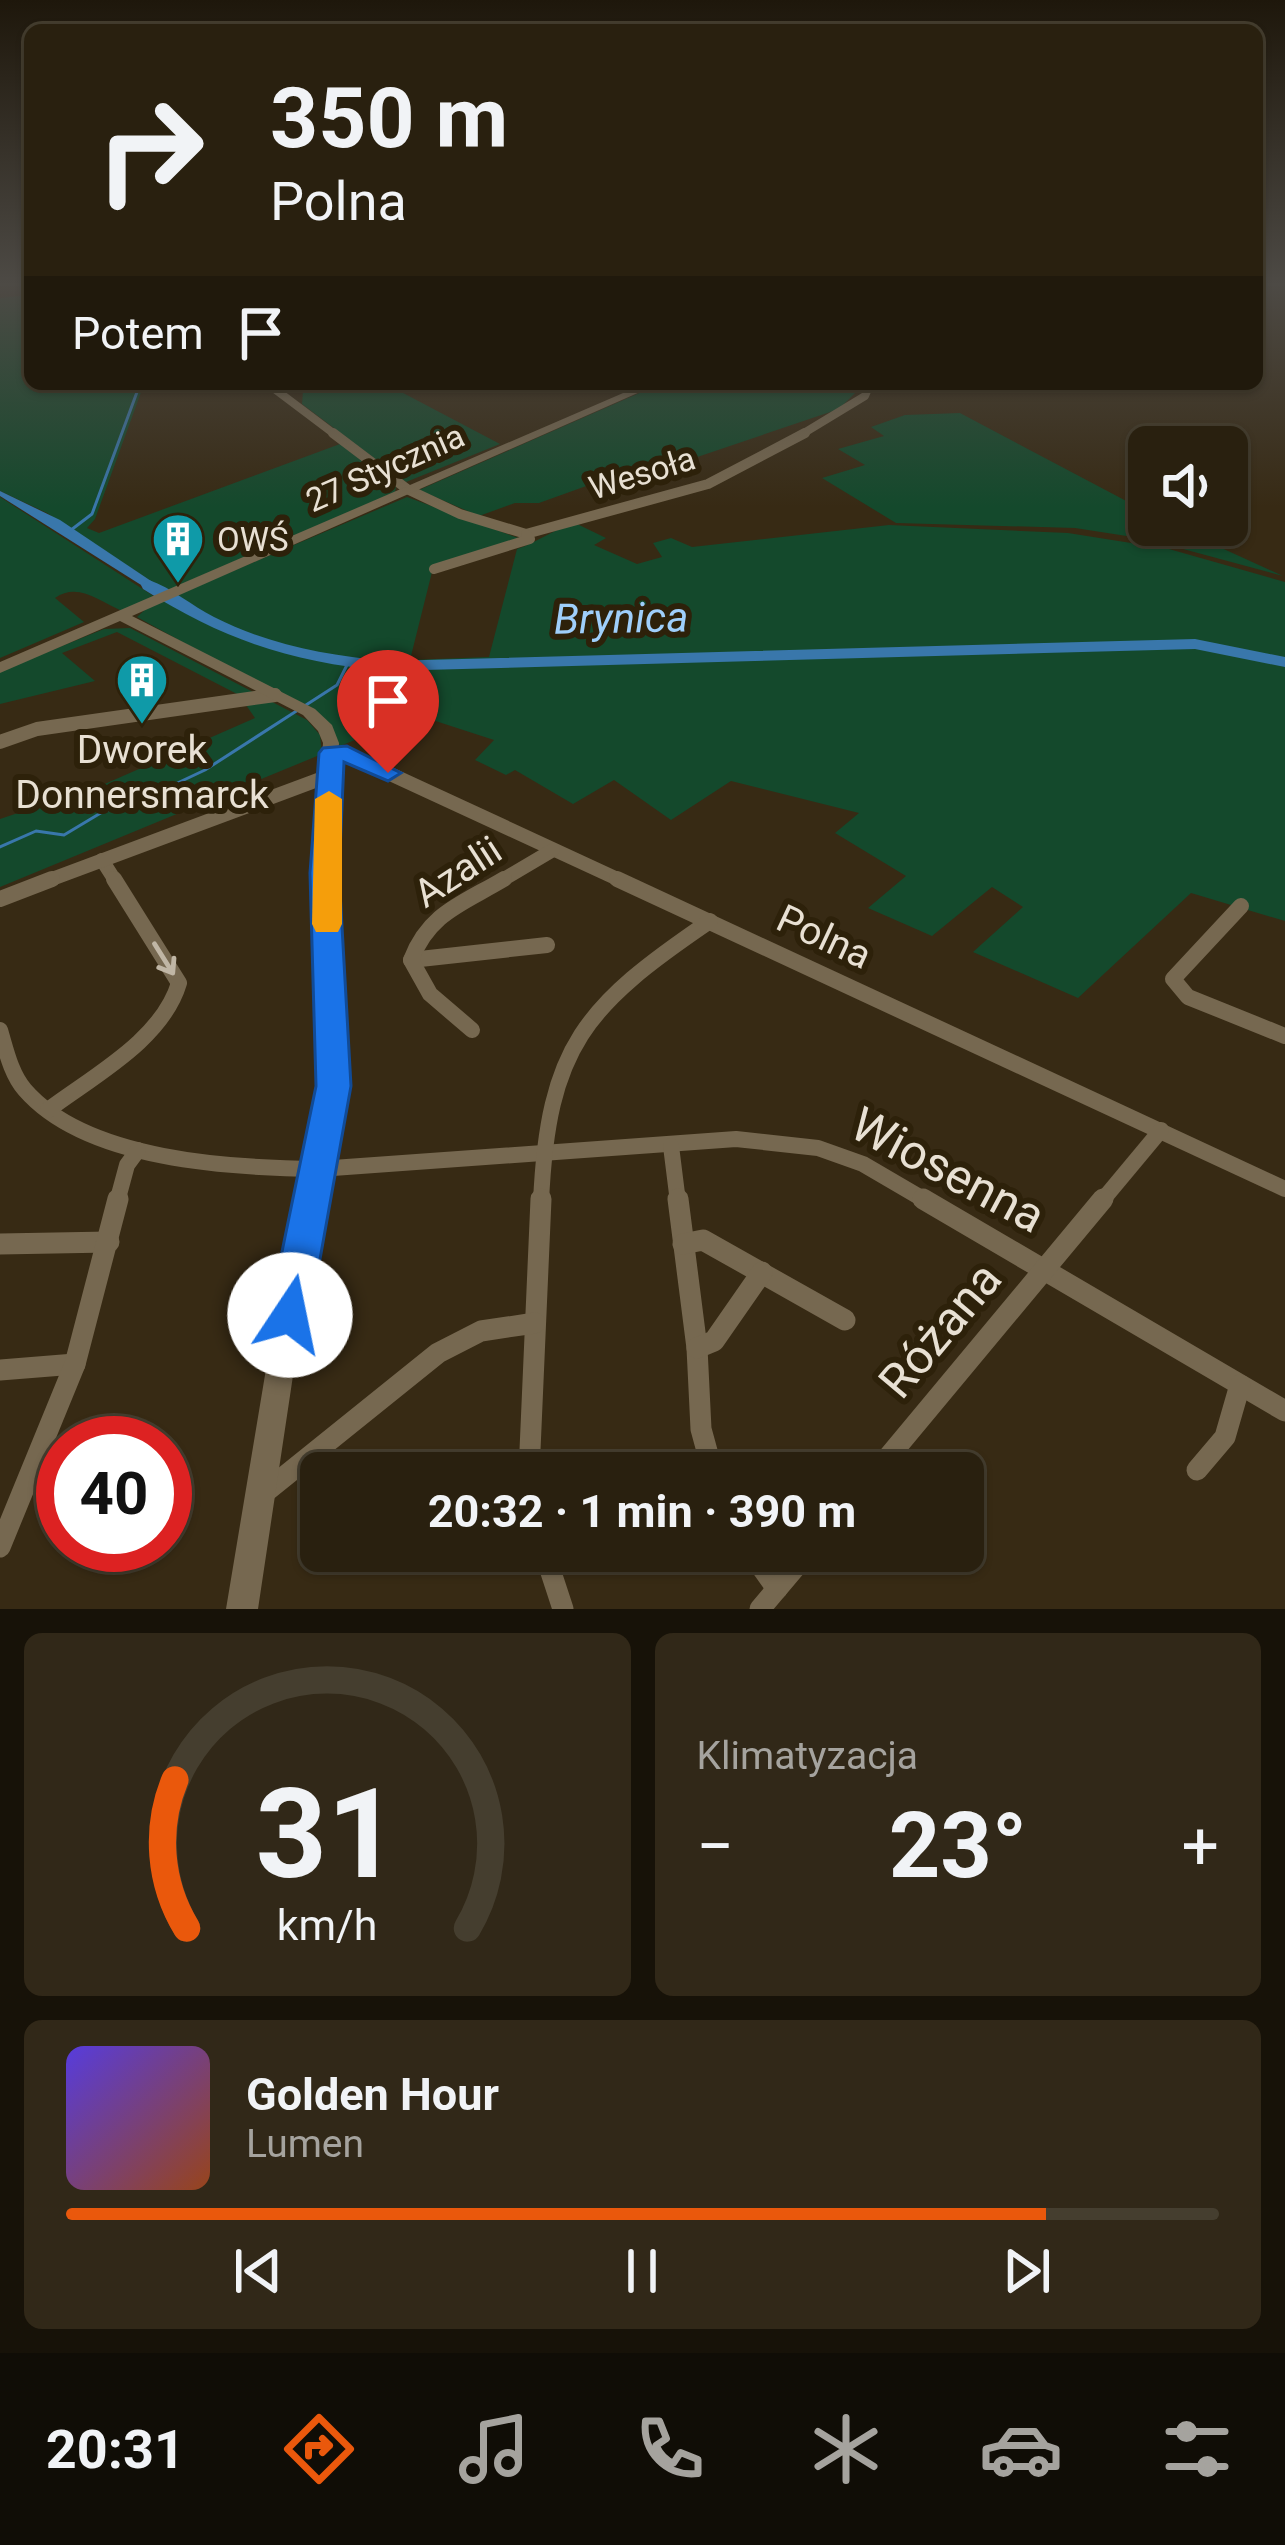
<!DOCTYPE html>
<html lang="pl">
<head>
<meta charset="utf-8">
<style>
  body { margin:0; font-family:Roboto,sans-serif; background:#312818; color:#f1f3f6; height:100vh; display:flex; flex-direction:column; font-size:45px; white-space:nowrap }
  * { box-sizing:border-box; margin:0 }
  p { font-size:39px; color:#a5a39e }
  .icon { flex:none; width:66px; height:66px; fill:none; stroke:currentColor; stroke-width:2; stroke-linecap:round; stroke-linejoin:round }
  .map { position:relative; height:1609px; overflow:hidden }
  .sheet { display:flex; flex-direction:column; gap:24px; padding:24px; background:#171208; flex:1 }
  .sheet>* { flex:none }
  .top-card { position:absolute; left:24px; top:24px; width:1239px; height:366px; border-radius:18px; box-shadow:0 3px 9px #0004,0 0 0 3px #453e2f; background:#29200f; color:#f1f3f6; overflow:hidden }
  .buttons { position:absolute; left:1128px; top:426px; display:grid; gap:24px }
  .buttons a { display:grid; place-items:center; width:120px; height:120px; border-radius:18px; background:#29200f; box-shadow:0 3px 9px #0004,0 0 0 3px #453e2f; font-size:60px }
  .speed { position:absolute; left:36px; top:1416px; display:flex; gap:24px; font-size:60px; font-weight:700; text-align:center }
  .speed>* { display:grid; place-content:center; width:156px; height:156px; border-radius:50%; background:#29200f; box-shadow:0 3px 9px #0004,0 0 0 3px #453e2f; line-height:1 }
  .speed .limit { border:18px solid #d22; background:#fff; color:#111 }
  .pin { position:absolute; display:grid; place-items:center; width:102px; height:102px; color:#fff; margin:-123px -51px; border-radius:50% 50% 50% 0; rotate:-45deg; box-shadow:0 0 12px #0007 }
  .pin .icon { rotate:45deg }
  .me { position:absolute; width:132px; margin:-66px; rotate:11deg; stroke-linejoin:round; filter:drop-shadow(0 0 9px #0008) }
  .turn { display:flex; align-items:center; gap:42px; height:252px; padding:0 48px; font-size:54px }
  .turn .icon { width:156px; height:156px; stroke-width:2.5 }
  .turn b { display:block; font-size:84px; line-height:102px }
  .then { display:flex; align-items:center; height:114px; padding:0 48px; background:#0003; gap:24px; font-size:45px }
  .big { font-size:90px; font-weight:700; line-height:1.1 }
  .sheet .card { flex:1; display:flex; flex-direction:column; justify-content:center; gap:18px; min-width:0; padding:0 42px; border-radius:18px; background:#312818 }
  .sheet .dial { align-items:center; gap:0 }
  .dial svg { height:312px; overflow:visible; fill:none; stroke:#453e2f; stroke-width:7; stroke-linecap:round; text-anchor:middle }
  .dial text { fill:#f1f3f6; stroke:none }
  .song { display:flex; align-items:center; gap:36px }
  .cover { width:144px; height:144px; border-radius:18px; background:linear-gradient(135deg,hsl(250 70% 55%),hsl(20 70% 35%)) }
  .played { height:12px; border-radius:6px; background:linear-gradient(90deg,#ea580c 85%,#453e2f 85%) }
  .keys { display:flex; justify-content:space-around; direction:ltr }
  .heat { display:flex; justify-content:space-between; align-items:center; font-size:66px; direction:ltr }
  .sheet .tiles { flex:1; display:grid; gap:24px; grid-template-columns:1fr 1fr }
  .card:last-child { grid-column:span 2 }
  .trip { position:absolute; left:300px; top:1452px; width:684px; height:120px; border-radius:18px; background:#29200f; box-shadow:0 3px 9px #0004,0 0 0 3px #453e2f; font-weight:700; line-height:120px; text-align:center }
  .tab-bar { display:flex; height:192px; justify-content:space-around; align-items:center; background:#100d06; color:#a5a39e }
  .tab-bar .icon { width:84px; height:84px }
  .tab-bar .current { color:#ea580c }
  .tab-bar b { font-size:54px; color:#f1f3f6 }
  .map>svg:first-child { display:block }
  .green { fill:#14492c }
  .water { fill:#3977ab }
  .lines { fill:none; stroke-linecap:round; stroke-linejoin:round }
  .stream { stroke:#3977ab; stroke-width:3 }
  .river { fill:#3977ab; fill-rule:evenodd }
  .street-far4 { stroke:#766850; stroke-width:8 }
  .street-far3 { stroke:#766850; stroke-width:10 }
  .street-far2 { stroke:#766850; stroke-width:14 }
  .street-far1 { stroke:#766850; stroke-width:16 }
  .street { stroke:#766850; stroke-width:21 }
  .secondary { fill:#766850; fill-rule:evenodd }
  .oneway { stroke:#c0b6a5 }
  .route { fill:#1a73e8; stroke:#114b97; stroke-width:3 }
  .slow { fill:#f59e0b }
  .labels { text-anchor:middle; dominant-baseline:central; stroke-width:12; stroke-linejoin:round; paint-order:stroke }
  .far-street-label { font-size:33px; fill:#e8e0d3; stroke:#2d210a }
  .far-poi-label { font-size:33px; fill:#e8e0d3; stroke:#2d210a; text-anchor:start }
  .poi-label { font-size:39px; fill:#e8e0d3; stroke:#2d210a }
  .street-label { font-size:39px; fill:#e8e0d3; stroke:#2d210a }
  .water-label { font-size:42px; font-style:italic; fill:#9fcffb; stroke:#2d210a }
  .near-street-label { font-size:48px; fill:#e8e0d3; stroke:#2d210a }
</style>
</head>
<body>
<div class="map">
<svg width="1285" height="1609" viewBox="0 0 1285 1609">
  <rect width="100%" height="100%" fill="#372a14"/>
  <!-- green -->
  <g class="green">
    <polygon points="30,295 30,384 144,384 95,519 87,528 99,533 340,444 396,487 395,492 166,591 47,513 0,491 0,298"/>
    <polygon points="327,384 386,384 500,444 406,482 302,404 303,391"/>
    <polygon points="660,384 822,384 815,387 823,391 864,384 839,409 641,476 628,471 539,503 515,503 479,516 419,490"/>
    <polygon points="960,413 1149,513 1149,525 1171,525 1283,576 1146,539 1075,528 896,523 822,478 865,465 838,449 884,436 871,427 905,415"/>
    <path d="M0 497 155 597 122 611C99 601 78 582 55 598L84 622 0 658Z"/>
    <path d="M407 497 521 539 432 572 410 660 489 657 517 549C538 542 552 530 575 523L606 538 594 545 637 564 662 557 653 543 671 538 692 547 889 525 1068 533 1169 549 1285 582V921L1191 893 1078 998 973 952 1023 907 992 887 932 936 868 908 906 876 835 833 859 813 731 781 671 820 614 780 573 804 515 770 506 775 475 760 494 740 417 715 340 746 328 722 137 617 148 607Z"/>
    <polygon points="130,628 307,720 320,735 322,754 0,887 0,819 107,783 255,718 239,695 117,632 62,653 95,681 0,704 0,671 104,629"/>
  </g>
  <!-- water -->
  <polygon class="water" points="0,491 60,520 166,591 157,595 0,496"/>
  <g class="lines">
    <!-- stream -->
    <g class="stream">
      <polyline points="71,530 92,514 140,384"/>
      <polyline points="306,705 337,685 348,663"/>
      <polyline points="0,847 36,831 64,835 104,811 135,803 205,770 298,710"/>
    </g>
    <!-- river -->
    <path class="river" d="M149 580C172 588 192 606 214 617 269 645 326 655 386 661L1195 639 1285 657V667L1195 649 386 671C291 662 224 640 143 589L141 585Z"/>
    <!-- street-far4 -->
    <g class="street-far4">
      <polyline points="268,384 337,436"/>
      <polyline points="799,436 865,396 870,384"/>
    </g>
    <!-- street-far3 -->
    <g class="street-far3">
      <polyline points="333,433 407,489 460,514 526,534 708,484 805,433"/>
      <polyline points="434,569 530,539 526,534"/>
    </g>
    <!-- street-far2 -->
    <g class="street-far2">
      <polyline points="0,742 37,729 275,695"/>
      <polyline points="332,753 347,754 624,882"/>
      <polyline points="102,860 116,882"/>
      <polyline points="44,882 331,775"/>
      <polyline points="499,882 553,850"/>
    </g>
    <!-- street-far1 -->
    <g class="street-far1">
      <polyline points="617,879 1285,1189"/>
      <polyline points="0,899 52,879"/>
      <polyline points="1241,906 1173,979 1188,997 1285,1036"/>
      <polyline points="411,960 547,945"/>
      <path d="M0 1030C6 1050 11 1074 25 1090 87 1161 232 1168 319 1169L736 1139 818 1148 863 1164 928 1202"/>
      <path d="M472 1030 430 994 411 960C429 913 462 904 504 879"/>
      <path d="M48 1110C93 1076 162 1040 179 983L114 879"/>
      <polyline points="671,1146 678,1202"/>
      <polyline points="117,1202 127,1165 138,1150"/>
      <path d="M541 1202C548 1046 585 1006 710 921"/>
      <polyline points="1101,1202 1161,1130"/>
    </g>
    <!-- street -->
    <g class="street">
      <polyline points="678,1199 697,1348 701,1429 713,1473"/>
      <polyline points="923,1199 1285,1411"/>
      <polyline points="0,1244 109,1242"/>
      <polyline points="683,1244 703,1240 845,1320"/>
      <polyline points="697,1348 714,1341 762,1272"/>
      <polyline points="0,1370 75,1364"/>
      <polyline points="1197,1470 1225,1437 1240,1385"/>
      <polyline points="529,1473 541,1199"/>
      <polyline points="875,1473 1103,1199"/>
      <polyline points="264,1493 438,1353 481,1331 535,1323"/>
      <polyline points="0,1547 75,1364 118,1199"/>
      <polyline points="544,1551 563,1609"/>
      <polyline points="750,1551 777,1589"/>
      <polyline points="760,1609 809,1551"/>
    </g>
    <!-- secondary -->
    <polygon class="secondary" points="644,384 658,384 132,616 315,709 332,725 339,743 334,873 344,1086 294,1369 258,1609 226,1609 266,1369 322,1086 314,873 323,743 318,731 303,715 120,621 0,673 0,662"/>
  </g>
  <!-- one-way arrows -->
  <defs><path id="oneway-shaft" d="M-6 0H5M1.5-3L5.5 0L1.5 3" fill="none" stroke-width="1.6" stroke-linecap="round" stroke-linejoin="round" transform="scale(3)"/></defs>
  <use class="oneway" href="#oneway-shaft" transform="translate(164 959) rotate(58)"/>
  <!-- sky -->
  <linearGradient id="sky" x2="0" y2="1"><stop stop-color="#1e170b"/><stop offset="0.56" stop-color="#4d4a45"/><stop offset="1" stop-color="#4d4a45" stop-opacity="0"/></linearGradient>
  <rect width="1285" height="507" fill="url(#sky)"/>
  <!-- route -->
  <polygon class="route" points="347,746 401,773 388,781 344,762 339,873 351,1086 310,1315 304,1328 290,1334 275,1328 269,1315 316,1086 310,873 319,753 323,748"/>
  <!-- slow -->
  <polygon class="slow" points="329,791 342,799 342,924 338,932 316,932 312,924 315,799"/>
  <!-- icons -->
  <defs>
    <g id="building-pin" transform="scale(2.7)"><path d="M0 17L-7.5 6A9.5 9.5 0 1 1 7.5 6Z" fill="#0f9aa8" stroke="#2d210a"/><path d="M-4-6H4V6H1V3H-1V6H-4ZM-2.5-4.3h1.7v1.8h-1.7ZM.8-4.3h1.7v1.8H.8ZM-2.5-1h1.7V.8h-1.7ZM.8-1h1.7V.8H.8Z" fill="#fff"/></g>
  </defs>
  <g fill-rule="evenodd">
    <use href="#building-pin" x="178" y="539"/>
    <use href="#building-pin" x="142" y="680"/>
  </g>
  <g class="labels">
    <!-- far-street labels -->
    <g class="far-street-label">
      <text transform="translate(385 468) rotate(-24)">27 Stycznia</text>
      <text transform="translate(642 473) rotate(-17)">Wesoła</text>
    </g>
    <!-- far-poi labels -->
    <g class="far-poi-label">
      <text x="217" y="539">OWŚ</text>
    </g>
    <!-- poi labels -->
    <g class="poi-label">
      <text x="142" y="750">Dworek<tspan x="142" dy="45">Donnersmarck</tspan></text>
    </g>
    <!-- street labels -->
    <g class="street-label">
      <text transform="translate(458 872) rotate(-33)">Azalii</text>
      <text transform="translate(824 937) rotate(25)">Polna</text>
    </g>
    <!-- water labels -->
    <g class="water-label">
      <text transform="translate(621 618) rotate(-1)">Brynica</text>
    </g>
    <!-- near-street labels -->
    <g class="near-street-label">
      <text transform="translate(948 1170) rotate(28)">Wiosenna</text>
      <text transform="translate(940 1330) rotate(-50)">Różana</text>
    </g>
  </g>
</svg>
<div class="buttons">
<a><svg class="icon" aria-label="sound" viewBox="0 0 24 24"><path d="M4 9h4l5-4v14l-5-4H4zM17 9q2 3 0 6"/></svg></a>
</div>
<div class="speed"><div class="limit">40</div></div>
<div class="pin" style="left:388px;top:773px;background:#d93025"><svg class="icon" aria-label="arrive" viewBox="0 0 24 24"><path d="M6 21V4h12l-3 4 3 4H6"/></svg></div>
<svg class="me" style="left:290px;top:1315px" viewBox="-20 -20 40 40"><circle r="19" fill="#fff"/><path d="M0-13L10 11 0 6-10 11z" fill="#1a73e8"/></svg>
<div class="trip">20:32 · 1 min · 390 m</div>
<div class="top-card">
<div class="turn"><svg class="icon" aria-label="right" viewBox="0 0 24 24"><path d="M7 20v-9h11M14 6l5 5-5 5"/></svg><div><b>350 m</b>Polna</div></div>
<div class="then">Potem<svg class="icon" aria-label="arrive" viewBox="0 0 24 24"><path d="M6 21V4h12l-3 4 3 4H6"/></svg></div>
</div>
</div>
<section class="sheet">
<div class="tiles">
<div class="card dial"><svg viewBox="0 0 100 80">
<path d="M14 69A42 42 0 1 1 86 69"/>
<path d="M14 69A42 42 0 0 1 11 31" stroke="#ea580c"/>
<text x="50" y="56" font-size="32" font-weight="700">31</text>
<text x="50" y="72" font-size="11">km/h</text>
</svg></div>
<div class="card"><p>Klimatyzacja</p>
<div class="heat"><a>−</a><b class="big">23°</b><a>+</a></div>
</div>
<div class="card">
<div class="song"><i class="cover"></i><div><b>Golden Hour</b><p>Lumen</p></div></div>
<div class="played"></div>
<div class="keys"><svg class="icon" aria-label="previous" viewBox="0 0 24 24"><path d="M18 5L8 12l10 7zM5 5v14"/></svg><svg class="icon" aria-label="pause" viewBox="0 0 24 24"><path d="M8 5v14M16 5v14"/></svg><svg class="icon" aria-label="next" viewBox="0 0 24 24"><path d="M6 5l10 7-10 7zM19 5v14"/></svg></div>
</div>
</div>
</section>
<nav class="tab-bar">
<b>20:31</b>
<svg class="icon current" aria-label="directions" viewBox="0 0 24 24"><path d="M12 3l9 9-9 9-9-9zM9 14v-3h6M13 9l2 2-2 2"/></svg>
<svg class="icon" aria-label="music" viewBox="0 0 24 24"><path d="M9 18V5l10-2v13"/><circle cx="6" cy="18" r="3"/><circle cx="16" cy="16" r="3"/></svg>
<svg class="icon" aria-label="phone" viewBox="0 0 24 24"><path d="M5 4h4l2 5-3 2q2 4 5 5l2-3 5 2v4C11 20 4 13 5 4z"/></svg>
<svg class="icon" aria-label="climate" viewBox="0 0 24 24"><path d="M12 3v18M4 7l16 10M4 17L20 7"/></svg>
<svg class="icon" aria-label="car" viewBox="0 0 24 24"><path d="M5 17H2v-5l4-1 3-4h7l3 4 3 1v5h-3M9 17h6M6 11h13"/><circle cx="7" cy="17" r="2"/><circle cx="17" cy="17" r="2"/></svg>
<svg class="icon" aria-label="filters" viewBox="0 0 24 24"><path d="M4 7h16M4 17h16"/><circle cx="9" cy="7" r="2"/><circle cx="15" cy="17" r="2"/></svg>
</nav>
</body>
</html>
